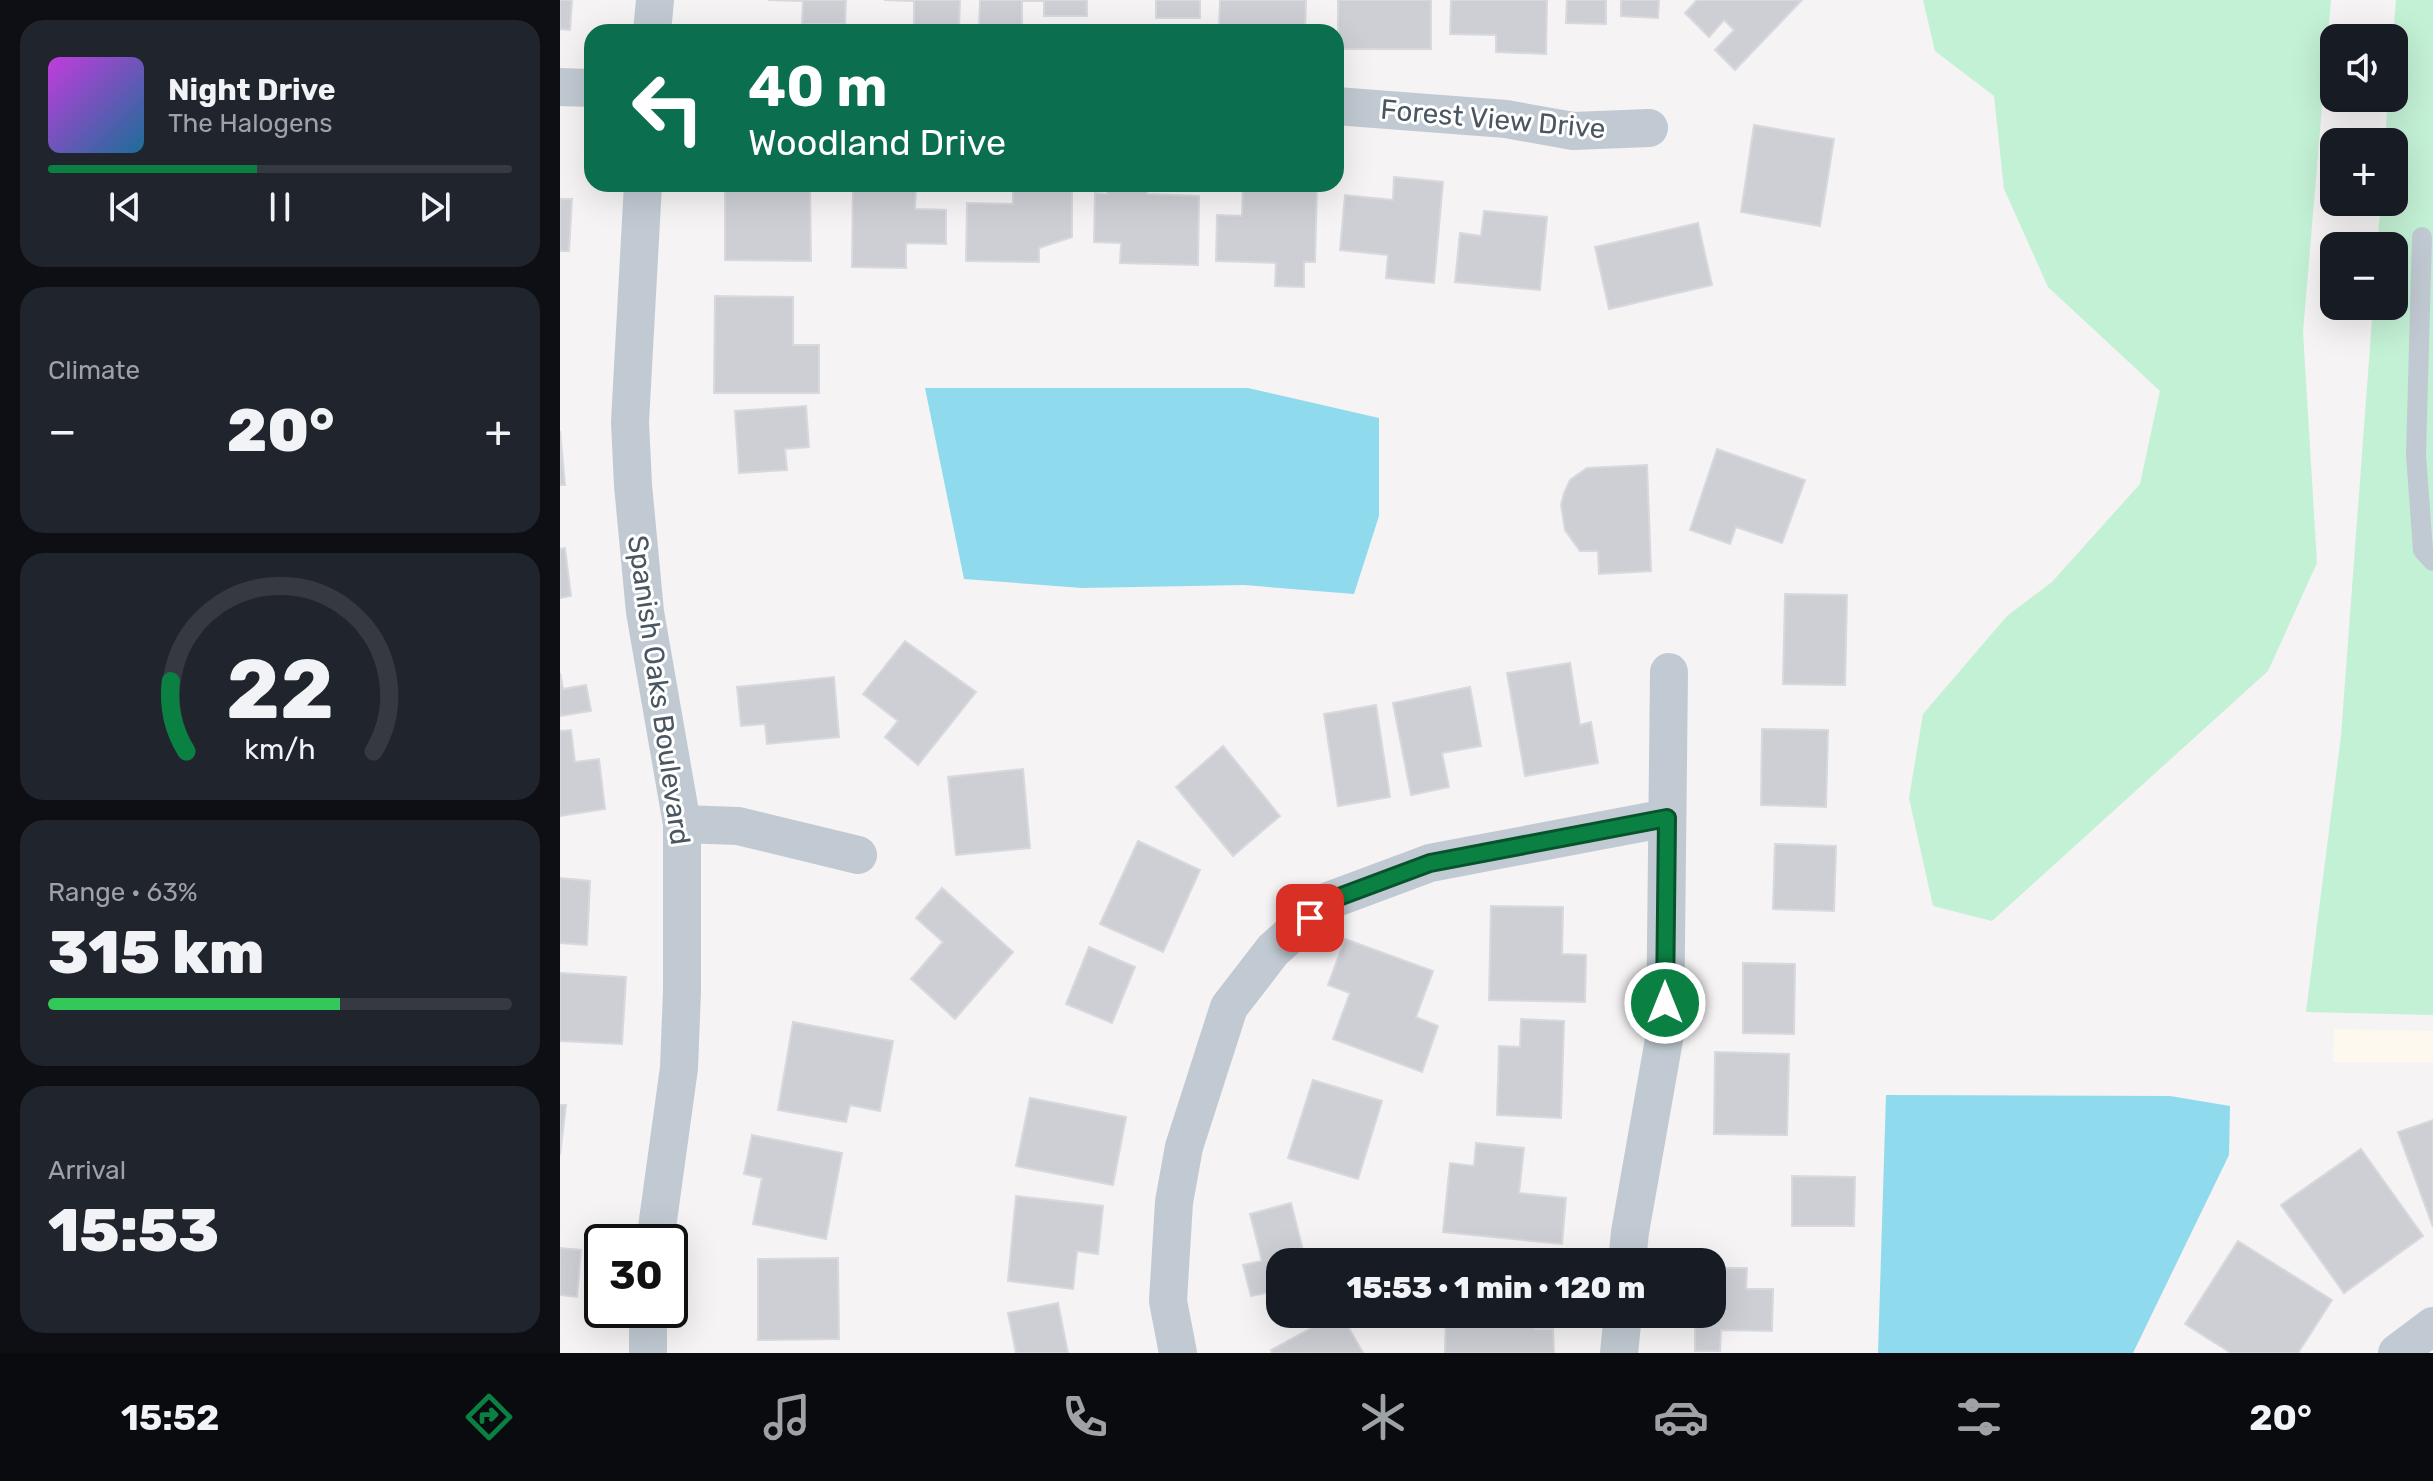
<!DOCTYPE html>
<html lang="en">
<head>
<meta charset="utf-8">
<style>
  body { margin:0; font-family:Rubik,sans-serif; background:#20242c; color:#f1f3f6; height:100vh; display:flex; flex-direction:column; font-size:30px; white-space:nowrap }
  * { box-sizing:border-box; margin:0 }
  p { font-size:26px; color:#9ea1a6 }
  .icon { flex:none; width:44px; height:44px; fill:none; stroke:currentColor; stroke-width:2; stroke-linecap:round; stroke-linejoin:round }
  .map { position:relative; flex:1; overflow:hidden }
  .drawer { display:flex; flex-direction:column; gap:20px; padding:20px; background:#0d0f14; width:560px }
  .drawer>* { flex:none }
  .hud { position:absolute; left:24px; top:24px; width:760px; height:168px; border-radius:24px; box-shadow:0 8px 32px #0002; background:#0b6e4f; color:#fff; overflow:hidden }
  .fabs { position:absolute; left:1760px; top:24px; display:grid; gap:16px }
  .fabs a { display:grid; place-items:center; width:88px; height:88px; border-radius:16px; background:#171b24; box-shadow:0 8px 32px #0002; font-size:40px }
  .speed { position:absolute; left:24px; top:1224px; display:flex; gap:16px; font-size:40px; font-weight:700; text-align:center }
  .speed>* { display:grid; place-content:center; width:104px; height:104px; border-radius:50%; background:#171b24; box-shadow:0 8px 32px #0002; line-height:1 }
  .speed .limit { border:4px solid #111; border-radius:12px; background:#fff; color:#111 }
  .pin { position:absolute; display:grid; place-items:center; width:68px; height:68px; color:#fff; margin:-34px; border-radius:16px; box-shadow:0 4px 12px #0006 }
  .me { position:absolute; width:88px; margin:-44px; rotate:0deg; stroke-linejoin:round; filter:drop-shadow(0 0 6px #0008) }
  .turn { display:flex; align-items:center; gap:28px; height:168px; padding:0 32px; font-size:36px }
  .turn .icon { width:104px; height:104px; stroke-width:2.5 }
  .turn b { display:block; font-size:56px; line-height:68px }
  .big { font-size:60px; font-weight:800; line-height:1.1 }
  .drawer .card { flex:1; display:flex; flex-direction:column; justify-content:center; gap:12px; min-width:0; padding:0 28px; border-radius:24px; background:#20242c }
  .drawer .dial { align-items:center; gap:0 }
  .dial svg { height:208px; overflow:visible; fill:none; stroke:#363941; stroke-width:7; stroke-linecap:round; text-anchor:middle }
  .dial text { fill:#f1f3f6; stroke:none }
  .song { display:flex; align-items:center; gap:24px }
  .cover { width:96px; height:96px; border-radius:12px; background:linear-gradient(135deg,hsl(290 70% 55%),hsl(200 70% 35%)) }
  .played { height:8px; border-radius:4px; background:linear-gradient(90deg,#0b8043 45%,#363941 45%) }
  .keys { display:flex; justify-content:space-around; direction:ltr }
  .heat { display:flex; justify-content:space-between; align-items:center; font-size:44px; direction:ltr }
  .charge { height:12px; border-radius:6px; background:linear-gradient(90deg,#34c759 63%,#363941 0) }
  .trip { position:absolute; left:706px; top:1248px; width:460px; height:80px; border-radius:24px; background:#171b24; box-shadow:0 8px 32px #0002; font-weight:800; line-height:80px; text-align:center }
  .tab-bar { display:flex; height:128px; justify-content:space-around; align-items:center; background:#090b0e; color:#9ea1a6 }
  .tab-bar .icon { width:56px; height:56px }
  .tab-bar .selected { color:#0b8043 }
  .tab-bar b { font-size:36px; color:#f1f3f6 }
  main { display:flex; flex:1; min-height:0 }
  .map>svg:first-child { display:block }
  .commercial { fill:#fdf9ef }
  .green { fill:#c3f1d5 }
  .water { fill:#90daee }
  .building { fill:#cdcfd5; stroke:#d7d9de; stroke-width:2 }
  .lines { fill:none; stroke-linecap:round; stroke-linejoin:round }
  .lane { stroke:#c1cad2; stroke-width:20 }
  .street { stroke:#c1cad2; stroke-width:38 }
  .route-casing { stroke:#07532c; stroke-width:20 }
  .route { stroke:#0b8043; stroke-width:14 }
  .labels { text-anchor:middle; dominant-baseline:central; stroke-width:6; stroke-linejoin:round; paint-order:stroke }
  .street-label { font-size:28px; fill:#4a5661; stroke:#fff }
</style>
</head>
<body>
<main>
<section class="drawer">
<div class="card">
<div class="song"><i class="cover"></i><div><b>Night Drive</b><p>The Halogens</p></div></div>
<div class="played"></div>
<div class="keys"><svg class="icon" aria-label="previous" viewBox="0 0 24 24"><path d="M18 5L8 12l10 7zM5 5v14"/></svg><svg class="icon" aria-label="pause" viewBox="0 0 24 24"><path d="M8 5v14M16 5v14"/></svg><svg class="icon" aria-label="next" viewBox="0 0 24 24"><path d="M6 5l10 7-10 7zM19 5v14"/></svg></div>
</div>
<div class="card"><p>Climate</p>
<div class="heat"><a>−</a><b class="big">20°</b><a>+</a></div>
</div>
<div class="card dial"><svg viewBox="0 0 100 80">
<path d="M14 69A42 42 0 1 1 86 69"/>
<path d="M14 69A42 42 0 0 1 8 42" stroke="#0b8043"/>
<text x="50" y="56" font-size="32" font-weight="700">22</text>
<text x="50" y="72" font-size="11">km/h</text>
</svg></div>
<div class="card"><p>Range · 63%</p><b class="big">315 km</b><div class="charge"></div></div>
<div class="card"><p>Arrival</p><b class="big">15:53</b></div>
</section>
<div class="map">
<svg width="1873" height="1353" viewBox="0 0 1873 1353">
  <rect width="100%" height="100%" fill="#f5f3f3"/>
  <!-- commercial -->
  <polygon class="commercial" points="1774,1029 1873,1031 1873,1062 1773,1062"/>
  <!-- green -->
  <g class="green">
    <polygon points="1363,0 1771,0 1743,332 1757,563 1708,671 1432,921 1373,906 1349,798 1363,714 1447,616 1492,582 1580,484 1600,391 1488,287 1444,189 1434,96 1375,51"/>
    <polygon points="1836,0 1873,0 1873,1015 1746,1012 1781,736 1813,306 1834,306 1834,246 1817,246 1821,202 1834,202 1834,142 1825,142 1828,98 1834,98 1833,38"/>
  </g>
  <!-- water -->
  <g class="water">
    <polygon points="365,388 688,388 819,418 819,516 794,594 684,585 522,588 404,579"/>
    <polygon points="1326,1095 1610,1096 1670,1106 1669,1155 1573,1353 1318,1353"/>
  </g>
  <!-- building -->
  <g class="building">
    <polygon points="0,0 12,0 10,30 0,29"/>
    <polygon points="208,0 286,0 285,24 242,24 243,1"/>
    <polygon points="324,0 400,0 399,27 354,26 354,1"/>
    <polygon points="420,0 527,0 527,16 484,16 484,1 462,1 462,30 419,30"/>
    <rect x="596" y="0" width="44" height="18"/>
    <polygon points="660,0 746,0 745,32 659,30"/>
    <rect x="778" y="0" width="93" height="49"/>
    <polygon points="891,0 987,0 986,54 936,52 936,35 890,34"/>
    <polygon points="1007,0 1046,0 1046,24 1006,23"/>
    <polygon points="1061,0 1099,0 1098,18 1061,16"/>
    <polygon points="1137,0 1242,0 1175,70 1155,50 1174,30 1164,20 1149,37 1125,13"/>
    <polygon points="1194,125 1274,139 1260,226 1181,212"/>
    <polygon points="834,177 883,182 874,283 826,278 828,255 780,250 785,195 833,200"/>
    <polygon points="207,184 250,184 251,261 165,260 165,186 207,186"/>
    <polygon points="293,184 356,184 355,209 386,210 386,244 346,243 346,268 292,267"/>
    <polygon points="453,184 512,184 512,237 479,248 479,262 406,261 407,203 453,204"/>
    <polygon points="547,184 587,184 587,194 639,196 638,265 560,263 561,243 534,242 535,193 547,194"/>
    <polygon points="683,184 757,184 755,262 744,262 744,287 715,286 716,263 656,261 657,215 682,216"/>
    <polygon points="0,199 12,199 9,251 0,251"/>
    <polygon points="924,211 987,217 980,290 895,282 900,233 921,236"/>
    <polygon points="1138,223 1152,285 1049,309 1035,247"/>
    <polygon points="155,296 233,297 233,345 259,345 259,393 154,393"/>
    <polygon points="246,406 249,447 225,449 227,470 179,473 175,411"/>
    <polygon points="0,431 5,485 0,485"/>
    <polygon points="1157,449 1245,480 1222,543 1176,527 1170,544 1130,530"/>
    <polygon points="1087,465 1091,571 1039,574 1038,551 1020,551 1005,530 1001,505 1004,493 1010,480 1027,468"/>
    <polygon points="5,548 11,596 0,598 0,549"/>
    <polygon points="1225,594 1287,595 1285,685 1223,684"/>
    <polygon points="345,641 416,692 358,765 325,737 338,721 303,694"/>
    <polygon points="1010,663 1020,725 1031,722 1038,763 965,776 947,673"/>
    <polygon points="0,673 3,689 26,685 31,711 0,716"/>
    <polygon points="274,677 279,737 207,744 205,724 181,726 177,687"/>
    <polygon points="910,687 921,746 882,753 889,787 851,795 833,703"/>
    <polygon points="816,705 830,797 778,806 764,714"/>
    <polygon points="1202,729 1268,730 1266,807 1201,805"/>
    <polygon points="11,730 15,762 39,759 45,809 0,816 0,731"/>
    <polygon points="663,746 720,816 673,856 616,787"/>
    <polygon points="463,769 470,848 396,855 388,777"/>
    <polygon points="578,841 640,870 603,952 540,924"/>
    <polygon points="1215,844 1276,846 1274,911 1213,909"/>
    <polygon points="0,878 30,881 27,945 0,943"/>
    <polygon points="382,888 453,952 395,1019 351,979 383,942 356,918"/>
    <polygon points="931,906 1003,907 1002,954 1026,955 1025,1002 929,1000"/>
    <polygon points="785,939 873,971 856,1017 878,1026 862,1072 773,1039 790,993 768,985"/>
    <polygon points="529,947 575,967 552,1023 506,1004"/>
    <polygon points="1183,963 1235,964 1234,1034 1183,1033"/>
    <polygon points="0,973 66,977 62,1044 0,1041"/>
    <polygon points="961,1019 1004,1021 1001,1118 937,1115 939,1046 960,1047"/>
    <polygon points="233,1022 333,1041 320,1111 290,1105 286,1122 218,1110"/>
    <polygon points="1155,1052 1229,1054 1227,1135 1154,1134"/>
    <polygon points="753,1080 822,1101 798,1179 728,1158"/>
    <polygon points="470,1098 566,1117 553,1185 456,1166"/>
    <polygon points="0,1105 6,1105 0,1155"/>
    <polygon points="1873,1120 1873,1227 1838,1132"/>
    <polygon points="192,1135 282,1153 266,1239 193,1224 202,1178 184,1174"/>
    <polygon points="916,1143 964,1148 959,1193 1006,1198 1002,1244 883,1232 890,1163 914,1166"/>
    <polygon points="1801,1149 1863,1236 1784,1293 1721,1205"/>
    <polygon points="1232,1176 1295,1177 1294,1226 1232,1226"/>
    <polygon points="456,1196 543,1206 538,1254 517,1251 513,1289 448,1281"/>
    <polygon points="731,1203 746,1262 720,1262 720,1290 691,1296 683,1265 702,1261 690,1214"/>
    <polygon points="1678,1241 1772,1300 1738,1353 1671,1353 1625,1324"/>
    <polygon points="0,1248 21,1250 17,1297 0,1295"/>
    <polygon points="278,1258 279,1339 198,1340 198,1259"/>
    <polygon points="1152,1268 1187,1268 1186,1289 1213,1289 1212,1331 1161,1330 1160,1351 1135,1351 1135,1314 1152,1314"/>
    <polygon points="498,1303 508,1353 456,1353 448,1313"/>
    <polygon points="777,1314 781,1314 803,1353 712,1353 711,1350"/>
    <polygon points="886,1314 976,1314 975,1329 993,1329 994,1353 885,1353"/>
  </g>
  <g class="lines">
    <!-- lane -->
    <polyline class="lane" points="1862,237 1856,455 1863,550 1873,561"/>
    <!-- street -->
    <g class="street">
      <polyline points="92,32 95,0"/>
      <polyline points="0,87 32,88"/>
      <polyline points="776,106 946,119 1013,131 1089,128"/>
      <polyline points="83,184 70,422 73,485 85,612 122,824 122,991 119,1068 95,1242"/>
      <polyline points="122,824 178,826 298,855"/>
      <polyline points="1067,1262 1070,1232 1105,1034 1109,672"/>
      <polyline points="88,1353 88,1310"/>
      <polyline points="618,1353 608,1301 614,1202 624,1147 669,1007 713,950 768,901 870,863 1107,818"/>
      <polyline points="1059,1353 1063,1314"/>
      <polyline points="1837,1353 1873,1326"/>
    </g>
  </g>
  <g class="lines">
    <!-- route casing -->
    <g class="route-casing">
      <polyline id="route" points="750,918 768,901 870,863 1107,818 1105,1003"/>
    </g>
    <!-- route -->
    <use href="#route" class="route"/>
  </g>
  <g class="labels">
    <!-- street labels -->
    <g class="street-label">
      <text transform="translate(933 119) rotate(5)">Forest View Drive</text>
      <text transform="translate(99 690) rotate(82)">Spanish Oaks Boulevard</text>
    </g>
  </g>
</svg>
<div class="fabs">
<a><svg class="icon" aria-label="sound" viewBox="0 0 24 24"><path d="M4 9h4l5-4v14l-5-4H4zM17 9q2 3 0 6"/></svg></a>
<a>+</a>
<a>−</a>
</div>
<div class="speed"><div class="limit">30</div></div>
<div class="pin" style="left:750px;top:918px;background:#d93025"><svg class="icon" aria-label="arrive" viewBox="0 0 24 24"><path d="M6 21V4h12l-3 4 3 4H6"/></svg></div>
<svg class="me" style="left:1105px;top:1003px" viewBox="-20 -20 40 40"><circle r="17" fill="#0b8043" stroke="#fff" stroke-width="3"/><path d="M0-11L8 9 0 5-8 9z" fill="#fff"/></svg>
<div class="trip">15:53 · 1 min · 120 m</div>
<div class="hud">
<div class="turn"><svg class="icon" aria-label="left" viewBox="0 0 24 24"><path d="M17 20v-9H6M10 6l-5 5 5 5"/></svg><div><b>40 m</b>Woodland Drive</div></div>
</div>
</div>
</main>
<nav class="tab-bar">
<b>15:52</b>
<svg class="icon selected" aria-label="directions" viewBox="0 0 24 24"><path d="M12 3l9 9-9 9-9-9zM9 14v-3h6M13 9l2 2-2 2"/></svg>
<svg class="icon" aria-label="music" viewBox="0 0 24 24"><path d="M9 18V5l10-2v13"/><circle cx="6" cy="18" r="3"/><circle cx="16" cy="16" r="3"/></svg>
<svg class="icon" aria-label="phone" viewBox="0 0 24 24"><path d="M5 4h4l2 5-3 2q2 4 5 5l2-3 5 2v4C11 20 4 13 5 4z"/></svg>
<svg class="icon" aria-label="climate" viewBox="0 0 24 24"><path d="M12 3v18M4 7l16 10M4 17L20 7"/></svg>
<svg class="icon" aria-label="car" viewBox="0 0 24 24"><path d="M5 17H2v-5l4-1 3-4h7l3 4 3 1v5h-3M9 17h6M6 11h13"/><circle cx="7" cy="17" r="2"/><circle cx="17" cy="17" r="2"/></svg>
<svg class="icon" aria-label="filters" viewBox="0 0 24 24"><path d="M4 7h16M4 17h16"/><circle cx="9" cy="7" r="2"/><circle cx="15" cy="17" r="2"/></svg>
<b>20°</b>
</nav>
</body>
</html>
